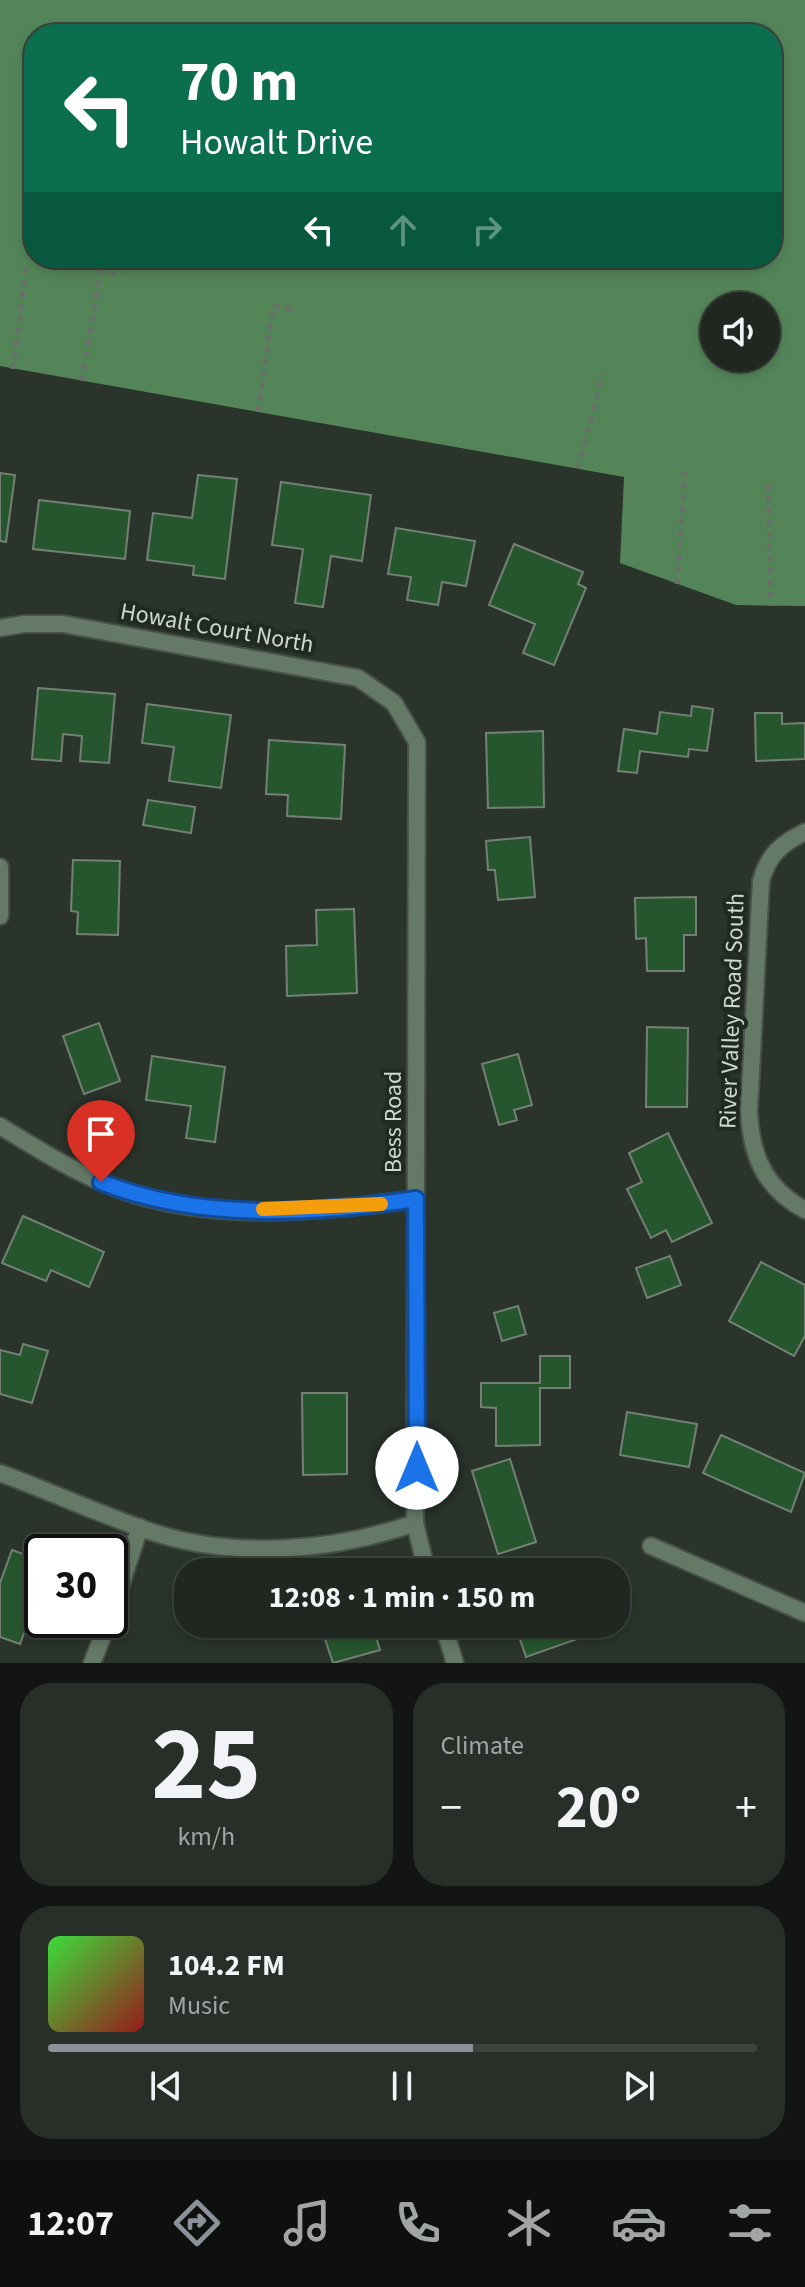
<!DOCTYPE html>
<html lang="en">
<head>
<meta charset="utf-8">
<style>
  body { margin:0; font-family:"Source Sans 3",sans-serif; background:#282f29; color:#f1f3f6; height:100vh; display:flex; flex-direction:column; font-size:30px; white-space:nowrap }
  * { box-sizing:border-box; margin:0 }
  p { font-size:26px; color:#a2a5a5 }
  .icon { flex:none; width:44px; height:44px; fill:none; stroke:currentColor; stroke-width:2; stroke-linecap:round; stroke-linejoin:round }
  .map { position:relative; height:1663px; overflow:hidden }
  .details { display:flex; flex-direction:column; gap:20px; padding:20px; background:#121512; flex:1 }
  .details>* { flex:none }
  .hud { position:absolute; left:24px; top:24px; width:758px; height:244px; border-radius:32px; box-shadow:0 4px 12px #0003,0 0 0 2px #3d443e; background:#0b6e4f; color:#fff; overflow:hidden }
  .fabs { position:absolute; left:700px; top:292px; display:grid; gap:16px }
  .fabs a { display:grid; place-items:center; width:80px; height:80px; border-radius:50%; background:#202720; box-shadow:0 4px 12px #0003,0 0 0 2px #3d443e; font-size:40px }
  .speed { position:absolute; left:24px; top:1534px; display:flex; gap:16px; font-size:40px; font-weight:700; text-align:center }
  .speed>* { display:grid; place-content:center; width:104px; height:104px; border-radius:50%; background:#202720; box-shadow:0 4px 12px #0003,0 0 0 2px #3d443e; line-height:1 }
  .speed .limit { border:4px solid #111; border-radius:12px; background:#fff; color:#111 }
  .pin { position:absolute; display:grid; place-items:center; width:68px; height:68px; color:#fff; margin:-82px -34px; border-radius:50% 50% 50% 0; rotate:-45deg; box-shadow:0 0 8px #0007 }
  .pin .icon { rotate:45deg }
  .me { position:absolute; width:88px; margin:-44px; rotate:0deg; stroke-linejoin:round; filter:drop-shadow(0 0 6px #0008) }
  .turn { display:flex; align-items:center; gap:28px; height:168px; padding:0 24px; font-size:36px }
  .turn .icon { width:104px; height:104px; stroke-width:2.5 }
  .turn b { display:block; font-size:56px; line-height:68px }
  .lanes { display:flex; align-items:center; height:76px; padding:0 24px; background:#0003; justify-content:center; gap:40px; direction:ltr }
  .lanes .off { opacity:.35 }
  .big { font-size:60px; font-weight:700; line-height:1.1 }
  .details .widget { flex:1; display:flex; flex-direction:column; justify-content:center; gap:12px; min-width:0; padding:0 28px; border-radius:32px; background:#282f29 }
  .details .dial { align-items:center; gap:0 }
  .dial b { font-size:104px; line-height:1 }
  .song { display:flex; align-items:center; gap:24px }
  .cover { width:96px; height:96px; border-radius:12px; background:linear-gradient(135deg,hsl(120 70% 55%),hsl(0 70% 35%)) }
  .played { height:8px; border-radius:4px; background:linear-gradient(90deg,#8c9099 60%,#3d443e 60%) }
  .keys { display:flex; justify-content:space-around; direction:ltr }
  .heat { display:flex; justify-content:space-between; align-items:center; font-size:44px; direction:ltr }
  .details .tiles { flex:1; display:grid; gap:20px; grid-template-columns:1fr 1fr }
  .widget:last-child { grid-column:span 2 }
  .trip { position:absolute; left:174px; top:1558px; width:456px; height:80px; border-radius:32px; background:#202720; box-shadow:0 4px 12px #0003,0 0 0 2px #3d443e; font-weight:700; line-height:80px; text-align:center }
  .menu { display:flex; height:128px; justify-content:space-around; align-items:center; background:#0d100d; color:#a2a5a5 }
  .menu .icon { width:56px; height:56px }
  .menu .selected { color:#8c9099 }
  .menu b { font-size:36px; color:#f1f3f6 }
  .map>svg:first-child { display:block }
  .water { fill:#548559; fill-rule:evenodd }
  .building { fill:#26562d; stroke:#748075; stroke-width:2 }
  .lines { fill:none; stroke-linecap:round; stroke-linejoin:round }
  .minor-casing { stroke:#485149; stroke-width:20 }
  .path { stroke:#687168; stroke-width:5; stroke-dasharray:6 6; stroke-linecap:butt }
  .minor { stroke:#657a66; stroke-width:16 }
  .route-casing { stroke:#114b97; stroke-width:20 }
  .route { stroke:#1a73e8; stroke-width:14 }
  .slow { stroke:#f59e0b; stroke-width:14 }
  .labels { text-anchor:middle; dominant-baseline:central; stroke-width:8; stroke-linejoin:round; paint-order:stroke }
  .street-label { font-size:24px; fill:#d0d7d0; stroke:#202a21 }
</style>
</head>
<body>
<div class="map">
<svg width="805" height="1663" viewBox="0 0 805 1663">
  <rect width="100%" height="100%" fill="#2a342b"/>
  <!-- water -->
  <path class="water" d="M0 0H805V606L736 605 620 563 624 477 0 366ZM34 34H772V258H34ZM714 306H766V358H714Z"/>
  <!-- building -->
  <g class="building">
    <polygon points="0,473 15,475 6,542 0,541"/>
    <polygon points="198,475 237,479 225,579 193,575 194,566 147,560 153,513 192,518"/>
    <polygon points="281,482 371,495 362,561 331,556 323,607 295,603 303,549 272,545"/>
    <polygon points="39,500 130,511 125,559 33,549"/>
    <polygon points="396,528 475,541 466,586 442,582 438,605 407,600 411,577 388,574"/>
    <polygon points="514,544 583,572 578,584 586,588 554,665 523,653 535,624 489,605"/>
    <polygon points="38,688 115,694 109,763 80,761 82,736 63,734 61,761 32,759"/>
    <polygon points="147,704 231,715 221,788 169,781 174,747 142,743"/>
    <polygon points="692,706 713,709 707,751 689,749 688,757 640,751 637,773 618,771 624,729 657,734 660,712 691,716"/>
    <polygon points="755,713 782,713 782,724 805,723 805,759 756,761"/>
    <polygon points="543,731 544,807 488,808 486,733"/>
    <polygon points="269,740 345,745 341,819 287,816 288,795 266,794"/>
    <polygon points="148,800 195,807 191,833 143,825"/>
    <polygon points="530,837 535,897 498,900 495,870 488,870 486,841"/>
    <polygon points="73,860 120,861 118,935 77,934 78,912 71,911"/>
    <polygon points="696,897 696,935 684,935 684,971 647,971 646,938 636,939 635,898"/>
    <polygon points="354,909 357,993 287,996 286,946 317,945 316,910"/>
    <polygon points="99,1023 120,1081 84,1094 63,1036"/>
    <polygon points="647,1027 688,1028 687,1107 646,1107"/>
    <polygon points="518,1054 532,1105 514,1110 517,1120 499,1125 482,1064"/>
    <polygon points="152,1056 225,1067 215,1142 186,1138 191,1106 146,1100"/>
    <polygon points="668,1133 712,1223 672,1242 666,1230 651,1238 627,1189 642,1182 629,1153"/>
    <polygon points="23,1216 104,1252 89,1287 51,1270 46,1281 2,1263"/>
    <polygon points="670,1256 681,1285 647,1298 636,1268"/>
    <polygon points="761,1262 805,1285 805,1336 794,1356 729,1321"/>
    <polygon points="518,1306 526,1334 502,1341 494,1313"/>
    <polygon points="23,1344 48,1351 32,1403 0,1394 0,1350 20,1355"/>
    <polygon points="540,1356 570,1356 570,1388 540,1388 540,1445 496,1446 496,1408 481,1407 481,1383 540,1383"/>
    <polygon points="302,1393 347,1393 347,1474 303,1475"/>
    <polygon points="627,1412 697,1424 689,1467 620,1455"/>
    <polygon points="721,1435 805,1473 791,1512 703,1473"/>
    <polygon points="510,1459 536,1542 498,1554 472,1471"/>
    <polygon points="12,1550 42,1561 42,1584 20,1644 0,1637 0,1583"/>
    <polygon points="539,1557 544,1572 497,1572"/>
    <polygon points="320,1624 372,1624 380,1650 333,1663"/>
    <polygon points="515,1624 578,1624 583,1637 526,1657"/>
  </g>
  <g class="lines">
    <!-- minor casing -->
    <g class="minor-casing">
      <g id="minor">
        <polyline points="0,628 24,624 63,624 358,678 394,703 417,742 415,1523 427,1572"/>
        <path d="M805 832C782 843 768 855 761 881L749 1111C751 1155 764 1188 805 1210"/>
        <polyline points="0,867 0,916"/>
        <path d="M0 1126C38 1149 76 1174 119 1189 210 1223 322 1212 416 1199"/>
        <path d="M0 1473C52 1492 103 1516 155 1533 237 1559 335 1551 415 1523"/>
        <polyline points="651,1546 805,1613"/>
        <polyline points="110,1618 140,1527"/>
        <polyline points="443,1624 455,1663"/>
        <polyline points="92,1663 109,1620"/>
      </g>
    </g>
    <!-- path -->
    <g class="path">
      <polyline points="13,369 26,267"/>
      <polyline points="82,381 100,272 122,275"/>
      <polyline points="258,412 273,306 298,310"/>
      <polyline points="578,468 603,374"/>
      <polyline points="768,484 771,606"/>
      <polyline points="677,584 685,472"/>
    </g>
    <!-- minor -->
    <use href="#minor" class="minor"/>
  </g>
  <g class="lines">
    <!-- route casing -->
    <g class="route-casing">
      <path id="route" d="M101 1182C199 1221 314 1214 416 1199L417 1468"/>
    </g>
    <!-- route -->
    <use href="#route" class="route"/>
    <!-- slow -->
    <polyline class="slow" points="263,1209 381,1204"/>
  </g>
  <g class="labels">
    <!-- street labels -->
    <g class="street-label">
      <text transform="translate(217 628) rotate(10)">Howalt Court North</text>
      <text transform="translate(732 1011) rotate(-88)">River Valley Road South</text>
      <text transform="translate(393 1122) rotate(-90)">Bess Road</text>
    </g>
  </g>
</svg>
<div class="fabs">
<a><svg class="icon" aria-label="sound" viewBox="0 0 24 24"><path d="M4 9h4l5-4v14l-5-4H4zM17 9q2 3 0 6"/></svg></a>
</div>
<div class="speed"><div class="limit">30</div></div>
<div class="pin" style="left:101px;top:1182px;background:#d93025"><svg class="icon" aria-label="arrive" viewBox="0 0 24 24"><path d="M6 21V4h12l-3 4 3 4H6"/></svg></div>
<svg class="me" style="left:417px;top:1468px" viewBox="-20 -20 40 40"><circle r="19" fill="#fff"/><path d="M0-13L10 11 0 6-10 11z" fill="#1a73e8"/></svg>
<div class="trip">12:08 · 1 min · 150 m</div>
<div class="hud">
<div class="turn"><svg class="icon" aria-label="left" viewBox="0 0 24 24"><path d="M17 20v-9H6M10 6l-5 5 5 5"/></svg><div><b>70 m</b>Howalt Drive</div></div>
<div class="lanes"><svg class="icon" aria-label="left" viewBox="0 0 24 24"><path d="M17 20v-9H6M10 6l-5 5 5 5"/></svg><svg class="icon off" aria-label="ahead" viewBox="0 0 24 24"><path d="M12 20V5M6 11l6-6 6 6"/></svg><svg class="icon off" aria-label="right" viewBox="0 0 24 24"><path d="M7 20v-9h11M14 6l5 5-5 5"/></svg></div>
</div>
</div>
<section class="details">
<div class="tiles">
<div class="widget dial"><b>25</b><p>km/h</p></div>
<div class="widget"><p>Climate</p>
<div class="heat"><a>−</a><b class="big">20°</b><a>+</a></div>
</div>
<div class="widget">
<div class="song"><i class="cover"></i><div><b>104.2 FM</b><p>Music</p></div></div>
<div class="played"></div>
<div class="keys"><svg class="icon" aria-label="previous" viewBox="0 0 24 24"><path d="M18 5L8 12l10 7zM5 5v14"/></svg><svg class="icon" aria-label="pause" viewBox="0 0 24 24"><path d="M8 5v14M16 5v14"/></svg><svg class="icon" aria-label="next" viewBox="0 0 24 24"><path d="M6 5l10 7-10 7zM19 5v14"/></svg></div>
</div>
</div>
</section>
<nav class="menu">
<b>12:07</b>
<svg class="icon selected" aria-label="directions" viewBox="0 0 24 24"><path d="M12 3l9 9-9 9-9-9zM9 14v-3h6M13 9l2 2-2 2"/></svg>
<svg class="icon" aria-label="music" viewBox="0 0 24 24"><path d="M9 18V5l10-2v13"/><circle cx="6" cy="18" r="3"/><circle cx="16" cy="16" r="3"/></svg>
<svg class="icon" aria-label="phone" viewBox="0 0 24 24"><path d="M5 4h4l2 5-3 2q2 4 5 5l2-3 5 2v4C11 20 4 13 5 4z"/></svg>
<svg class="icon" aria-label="climate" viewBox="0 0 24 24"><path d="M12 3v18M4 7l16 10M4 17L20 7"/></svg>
<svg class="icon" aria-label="car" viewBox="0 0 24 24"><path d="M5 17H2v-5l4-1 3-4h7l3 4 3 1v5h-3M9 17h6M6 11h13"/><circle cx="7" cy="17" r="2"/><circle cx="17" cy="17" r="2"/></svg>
<svg class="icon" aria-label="filters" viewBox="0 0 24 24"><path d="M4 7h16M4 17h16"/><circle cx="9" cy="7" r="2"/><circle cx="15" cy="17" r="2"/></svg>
</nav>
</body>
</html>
